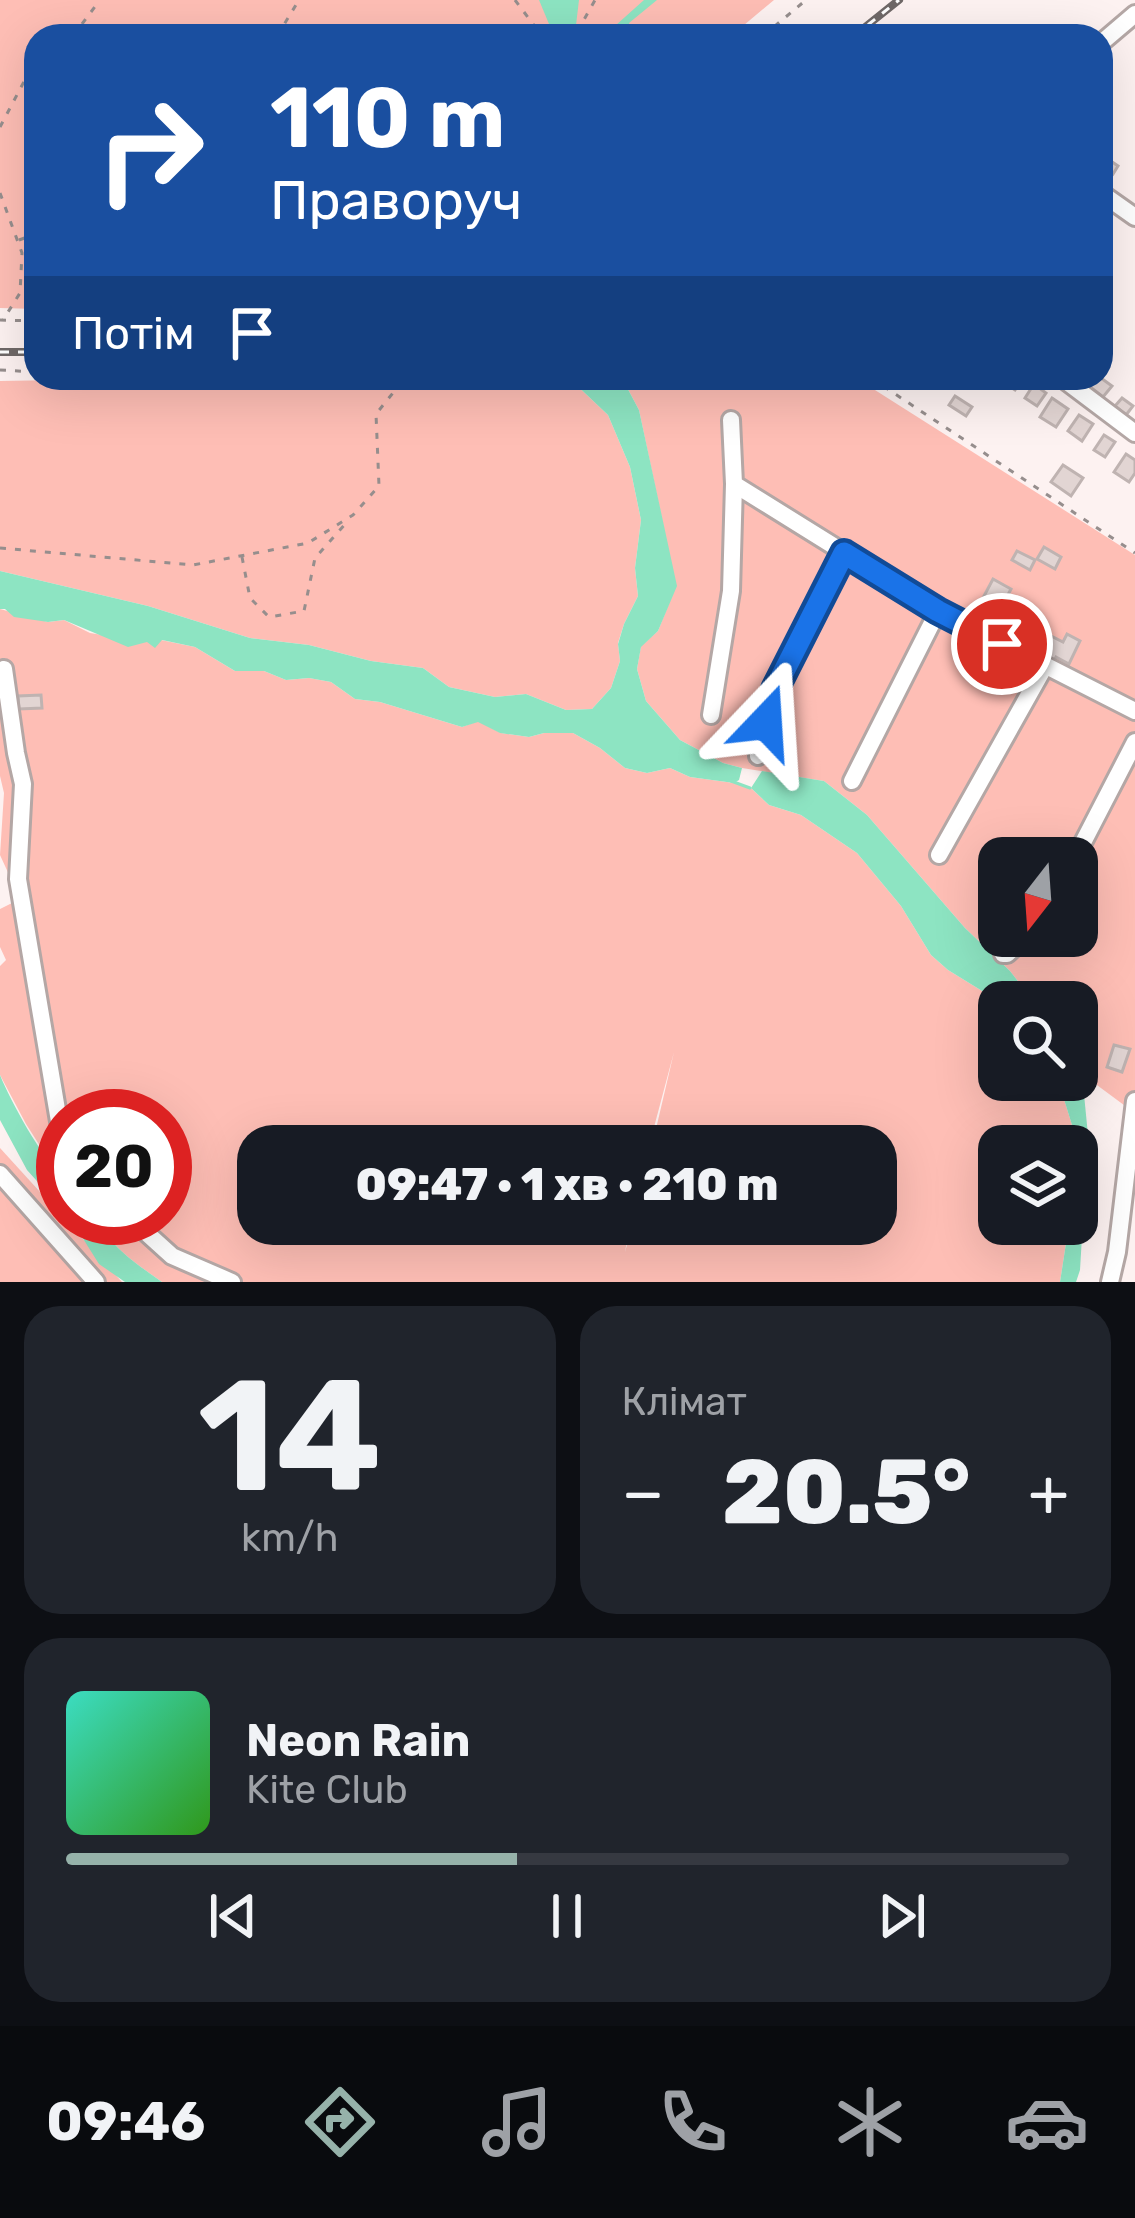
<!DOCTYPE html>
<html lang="uk">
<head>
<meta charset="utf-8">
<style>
  body { margin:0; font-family:Rubik,sans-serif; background:#20242c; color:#f1f3f6; height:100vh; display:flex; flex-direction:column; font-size:45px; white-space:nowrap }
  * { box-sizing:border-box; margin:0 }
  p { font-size:39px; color:#9ea1a6 }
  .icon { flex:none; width:66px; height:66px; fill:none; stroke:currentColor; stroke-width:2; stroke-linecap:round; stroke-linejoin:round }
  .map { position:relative; height:1282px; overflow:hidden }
  .panel { display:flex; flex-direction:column; gap:24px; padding:24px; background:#0d0f14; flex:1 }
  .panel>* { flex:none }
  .hud { position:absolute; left:24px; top:24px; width:1089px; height:366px; border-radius:36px; box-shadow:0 12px 48px #0002; background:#1a4fa0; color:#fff; overflow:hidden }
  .needle { width:78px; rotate:197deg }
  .fabs { position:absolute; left:978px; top:837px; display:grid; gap:24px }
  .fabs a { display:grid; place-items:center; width:120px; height:120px; border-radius:24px; background:#171b24; box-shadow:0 12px 48px #0002; font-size:60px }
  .speed { position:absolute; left:36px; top:1089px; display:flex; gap:24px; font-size:60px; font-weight:700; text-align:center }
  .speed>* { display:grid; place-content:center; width:156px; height:156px; border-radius:50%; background:#171b24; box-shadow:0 12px 48px #0002; line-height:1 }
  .speed .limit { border:18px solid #d22; background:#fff; color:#111 }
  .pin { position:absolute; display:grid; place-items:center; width:102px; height:102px; color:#fff; margin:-51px; border:6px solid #fff; border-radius:50%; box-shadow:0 3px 12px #0007 }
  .me { position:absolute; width:132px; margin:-66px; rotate:20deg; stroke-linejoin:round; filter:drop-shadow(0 0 9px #0008) }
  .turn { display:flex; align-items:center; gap:42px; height:252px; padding:0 48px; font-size:54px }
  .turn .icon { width:156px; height:156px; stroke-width:2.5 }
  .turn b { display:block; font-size:84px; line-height:102px }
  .then { display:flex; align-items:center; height:114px; padding:0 48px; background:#0003; gap:24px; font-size:45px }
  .big { font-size:90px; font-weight:800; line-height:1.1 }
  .panel .card { flex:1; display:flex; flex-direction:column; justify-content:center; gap:18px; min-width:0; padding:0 42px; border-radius:36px; background:#20242c }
  .panel .dial { align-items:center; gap:0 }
  .dial b { font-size:156px; line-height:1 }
  .song { display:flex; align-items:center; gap:36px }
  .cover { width:144px; height:144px; border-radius:18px; background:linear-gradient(135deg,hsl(170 70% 55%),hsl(110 70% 35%)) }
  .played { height:12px; border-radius:6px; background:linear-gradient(90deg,#96b2aa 45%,#363941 45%) }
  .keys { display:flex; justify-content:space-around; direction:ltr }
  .heat { display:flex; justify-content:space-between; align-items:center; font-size:66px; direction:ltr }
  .panel .tiles { flex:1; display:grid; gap:24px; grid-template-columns:1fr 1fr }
  .card:last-child { grid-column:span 2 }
  .trip { position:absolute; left:237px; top:1125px; width:660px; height:120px; border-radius:36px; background:#171b24; box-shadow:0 12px 48px #0002; font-weight:800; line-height:120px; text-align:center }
  .dock { display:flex; height:192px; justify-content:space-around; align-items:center; background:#090b0e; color:#9ea1a6 }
  .dock .icon { width:84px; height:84px }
  .dock .on { color:#96b2aa }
  .dock b { font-size:54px; color:#f1f3f6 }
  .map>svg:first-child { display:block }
  .green { fill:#febeb5; fill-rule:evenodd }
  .water { fill:#8de4c2 }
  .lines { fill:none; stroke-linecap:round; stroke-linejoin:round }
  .stream { stroke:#8de4c2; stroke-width:3 }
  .building { fill:#e2d5d3; stroke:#bfb3b1; stroke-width:3 }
  .minor-casing { stroke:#b4a7a5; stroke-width:22 }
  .path { stroke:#968e8d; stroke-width:3; stroke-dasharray:6 9; stroke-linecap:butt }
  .minor { stroke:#fff; stroke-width:16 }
  .rail-casing { stroke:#6f6867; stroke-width:8 }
  .rail { stroke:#fff; stroke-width:3; stroke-dasharray:9; stroke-linecap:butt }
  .route-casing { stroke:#114b97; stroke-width:30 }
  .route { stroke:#1a73e8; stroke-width:21 }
</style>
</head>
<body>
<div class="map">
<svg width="1135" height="1282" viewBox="0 0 1135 1282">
  <rect width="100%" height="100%" fill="#fdf2f1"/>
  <!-- green -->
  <g class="green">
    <polygon points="0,0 774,0 731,36 36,36 36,309 0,308"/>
    <polygon points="183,378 569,378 608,415 630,467 641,520 635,568 638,596 624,624 618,643 620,661 611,688 592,709 566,710 526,694 495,697 449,687 423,668 371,661 309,645 250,638 148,606 0,571 0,381"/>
    <path d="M622 378H856L1135 555V1101L1132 1111 1082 1074 1077 1065V1002H1034L1010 971 965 928 867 815 824 781 742 768 723 763 680 740 646 701 637 669 641 646 658 631 676 586 639 410ZM999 858H1077V936H999Z"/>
    <path d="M0 609 48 622 64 620 90 633 147 642 161 640 195 647 235 671H264L286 680 309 678 331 682 355 699 380 702 462 727 478 721 501 733 529 737 544 733H573L600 748 625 768 647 773 670 768 690 777 734 783 751 788 769 805 801 815 857 853 901 906 931 955 948 970 1000 1002 999 1080H1058L1072 1125 1070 1146H999V1224H1069L1060 1282H162C140 1266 106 1245 99 1218H165V1116H63V1177L56 1171 26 1124 0 1075V966L6 960 0 947V909L12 903 11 879 0 855 4 793 0 776ZM674 1052 652 1146H876V1224H633L625 1252 630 1224H258V1146H649Z"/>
    <polygon points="0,1148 122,1282 0,1282"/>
  </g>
  <!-- water -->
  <g class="water">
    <polygon points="539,0 579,0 576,25 554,36"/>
    <polygon points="644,0 657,0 629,23 632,36 598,36 606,34"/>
    <polygon points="569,378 622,378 639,410 677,586 658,631 641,647 637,669 646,701 680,740 723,763 742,768 739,780 734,783 690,777 670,768 647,773 625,768 600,748 573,733 544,733 529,737 500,733 478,722 462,727 380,702 355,699 331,682 309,678 286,680 264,671 235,671 195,647 162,640 155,648 147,642 128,647 64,620 48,622 14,617 5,609 0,609 0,571 148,606 250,638 309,645 371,661 423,668 449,687 495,697 526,694 566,710 592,709 611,688 620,661 618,644 624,624 638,596 635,568 641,520 630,467 608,415"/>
    <polygon points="762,771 824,781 867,815 965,928 1010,971 1034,1002 1000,1002 948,970 931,955 901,906 857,853 801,815 769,805 751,788"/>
    <polygon points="1077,1065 1082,1074 1088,1135 1080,1270 1076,1282 1060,1282 1069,1224 1077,1224 1077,1146 1070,1146 1072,1125 1058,1080 1077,1080"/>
    <path d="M0 1075C11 1102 41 1157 63 1177V1210L27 1170 0 1120Z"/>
    <path d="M70 1218H99C106 1245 140 1266 162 1282H125L99 1264Z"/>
  </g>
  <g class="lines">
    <!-- stream -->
    <polyline class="stream" points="731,781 750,788"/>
  </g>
  <!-- building -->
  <g class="building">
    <polygon points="1105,157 1118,166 1113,174 1101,165"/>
    <polygon points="1006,378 1023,378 1015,390 1003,382"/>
    <polygon points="1095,378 1101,378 1112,386 1103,397 1089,386"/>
    <polygon points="1034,384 1046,393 1037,406 1025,398"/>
    <polygon points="955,396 972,407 966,416 949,405"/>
    <polygon points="1052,398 1068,409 1056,427 1040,417"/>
    <polygon points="1122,398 1133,406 1126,415 1115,406"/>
    <polygon points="1079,415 1093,424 1082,441 1068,431"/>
    <polygon points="1104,435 1115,442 1105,457 1094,450"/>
    <polygon points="1126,454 1135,460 1135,473 1129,482 1114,472"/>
    <polygon points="1063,465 1083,478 1071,496 1051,482"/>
    <polygon points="1044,547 1061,557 1055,569 1037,559"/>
    <polygon points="1017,551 1035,560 1030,570 1012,560"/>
    <polygon points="993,579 1011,589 1001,608 983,598"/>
    <polygon points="1067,634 1080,641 1069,664 1056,657 1051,667 1038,660 1051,636 1063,642"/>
    <polygon points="41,695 42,708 19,709 18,696"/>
    <polygon points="1114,1045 1130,1049 1122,1072 1107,1067"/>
  </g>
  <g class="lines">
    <!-- minor casing -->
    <g class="minor-casing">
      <g id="minor">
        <polyline points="1101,43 1135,14"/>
        <polyline points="1101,193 1135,217"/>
        <polyline points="1062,378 1135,433"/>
        <polyline points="731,420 734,484 938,611 1135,711"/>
        <polyline points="4,669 16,753 23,784 18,879 63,1145"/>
        <polyline points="711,715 731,591 734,484"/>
        <polyline points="758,756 775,689 844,553"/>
        <polyline points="852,781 938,611"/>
        <polyline points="939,855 1045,666"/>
        <polyline points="1075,858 1135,742"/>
        <polyline points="1003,954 1007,954 1027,936"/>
        <polyline points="0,1174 96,1282"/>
        <polyline points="130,1218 172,1256 232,1282"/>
        <polyline points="1110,1282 1117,1252 1135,1101"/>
      </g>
    </g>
    <!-- path -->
    <g class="path">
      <polyline points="515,0 542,36"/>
      <polyline points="73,36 100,0"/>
      <polyline points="277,36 299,0"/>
      <polyline points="561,36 581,25 595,0"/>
      <polyline points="763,36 806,0"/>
      <polyline points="0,127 28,74 36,67"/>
      <polyline points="0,193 22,253 20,293 3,320"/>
      <polyline points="19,240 36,234"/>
      <polyline points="0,320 36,321"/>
      <polyline points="0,370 36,372"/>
      <polyline points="871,378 1135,553"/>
      <polyline points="0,548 193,565 308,543 353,515 379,486 376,414 405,378"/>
      <polyline points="242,557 250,598 269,617 304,611 315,558 348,521"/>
    </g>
    <!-- minor -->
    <use href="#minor" class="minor"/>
    <!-- rail casing -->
    <g class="rail-casing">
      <g id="rail">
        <polyline points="854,36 899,0"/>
        <polyline points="0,352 36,352"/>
      </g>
    </g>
    <!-- rail -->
    <use href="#rail" class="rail"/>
  </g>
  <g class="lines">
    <!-- route casing -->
    <g class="route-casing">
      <polyline id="route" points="766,722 775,689 844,553 938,611 1002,644"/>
    </g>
    <!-- route -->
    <use href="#route" class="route"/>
  </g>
</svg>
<div class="fabs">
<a><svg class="needle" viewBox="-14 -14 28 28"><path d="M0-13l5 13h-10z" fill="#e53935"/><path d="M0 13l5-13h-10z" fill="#9ea1a6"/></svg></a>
<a><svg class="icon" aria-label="search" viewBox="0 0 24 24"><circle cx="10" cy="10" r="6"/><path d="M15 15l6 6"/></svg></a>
<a><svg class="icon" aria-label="layers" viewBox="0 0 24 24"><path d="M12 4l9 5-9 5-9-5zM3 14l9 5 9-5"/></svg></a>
</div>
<div class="speed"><div class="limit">20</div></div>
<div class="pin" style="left:1002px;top:644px;background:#d93025"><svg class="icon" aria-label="arrive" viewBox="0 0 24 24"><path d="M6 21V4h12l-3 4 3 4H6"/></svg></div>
<svg class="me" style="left:766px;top:722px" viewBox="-20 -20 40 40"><path d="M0-17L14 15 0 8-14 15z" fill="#1a73e8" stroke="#fff" stroke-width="4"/></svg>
<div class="trip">09:47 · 1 хв · 210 m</div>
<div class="hud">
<div class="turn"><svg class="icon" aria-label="right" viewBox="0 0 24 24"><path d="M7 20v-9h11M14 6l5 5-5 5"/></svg><div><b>110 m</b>Праворуч</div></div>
<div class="then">Потім<svg class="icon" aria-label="arrive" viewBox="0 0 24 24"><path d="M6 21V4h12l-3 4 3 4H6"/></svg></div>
</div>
</div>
<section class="panel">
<div class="tiles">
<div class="card dial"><b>14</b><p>km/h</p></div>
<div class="card"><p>Клімат</p>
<div class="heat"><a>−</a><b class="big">20.5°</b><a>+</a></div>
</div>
<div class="card">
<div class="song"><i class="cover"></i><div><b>Neon Rain</b><p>Kite Club</p></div></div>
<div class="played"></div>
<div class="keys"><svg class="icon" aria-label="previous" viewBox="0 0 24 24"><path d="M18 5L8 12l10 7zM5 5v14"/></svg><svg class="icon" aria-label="pause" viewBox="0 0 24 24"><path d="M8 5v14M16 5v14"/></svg><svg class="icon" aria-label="next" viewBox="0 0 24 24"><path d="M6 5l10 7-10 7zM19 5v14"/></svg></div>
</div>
</div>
</section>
<nav class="dock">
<b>09:46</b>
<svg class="icon on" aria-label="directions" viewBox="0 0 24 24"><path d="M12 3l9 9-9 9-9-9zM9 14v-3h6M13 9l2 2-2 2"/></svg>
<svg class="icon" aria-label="music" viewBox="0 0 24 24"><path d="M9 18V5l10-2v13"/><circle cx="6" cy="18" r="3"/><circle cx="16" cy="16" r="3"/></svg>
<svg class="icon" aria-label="phone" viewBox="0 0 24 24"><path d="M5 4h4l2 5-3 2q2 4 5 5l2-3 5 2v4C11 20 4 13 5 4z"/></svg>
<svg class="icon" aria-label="climate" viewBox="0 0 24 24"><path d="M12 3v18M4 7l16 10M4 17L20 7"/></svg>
<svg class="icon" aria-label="car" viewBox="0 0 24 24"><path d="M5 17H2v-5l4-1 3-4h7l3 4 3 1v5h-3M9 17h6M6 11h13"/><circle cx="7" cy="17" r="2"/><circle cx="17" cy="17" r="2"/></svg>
</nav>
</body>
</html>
